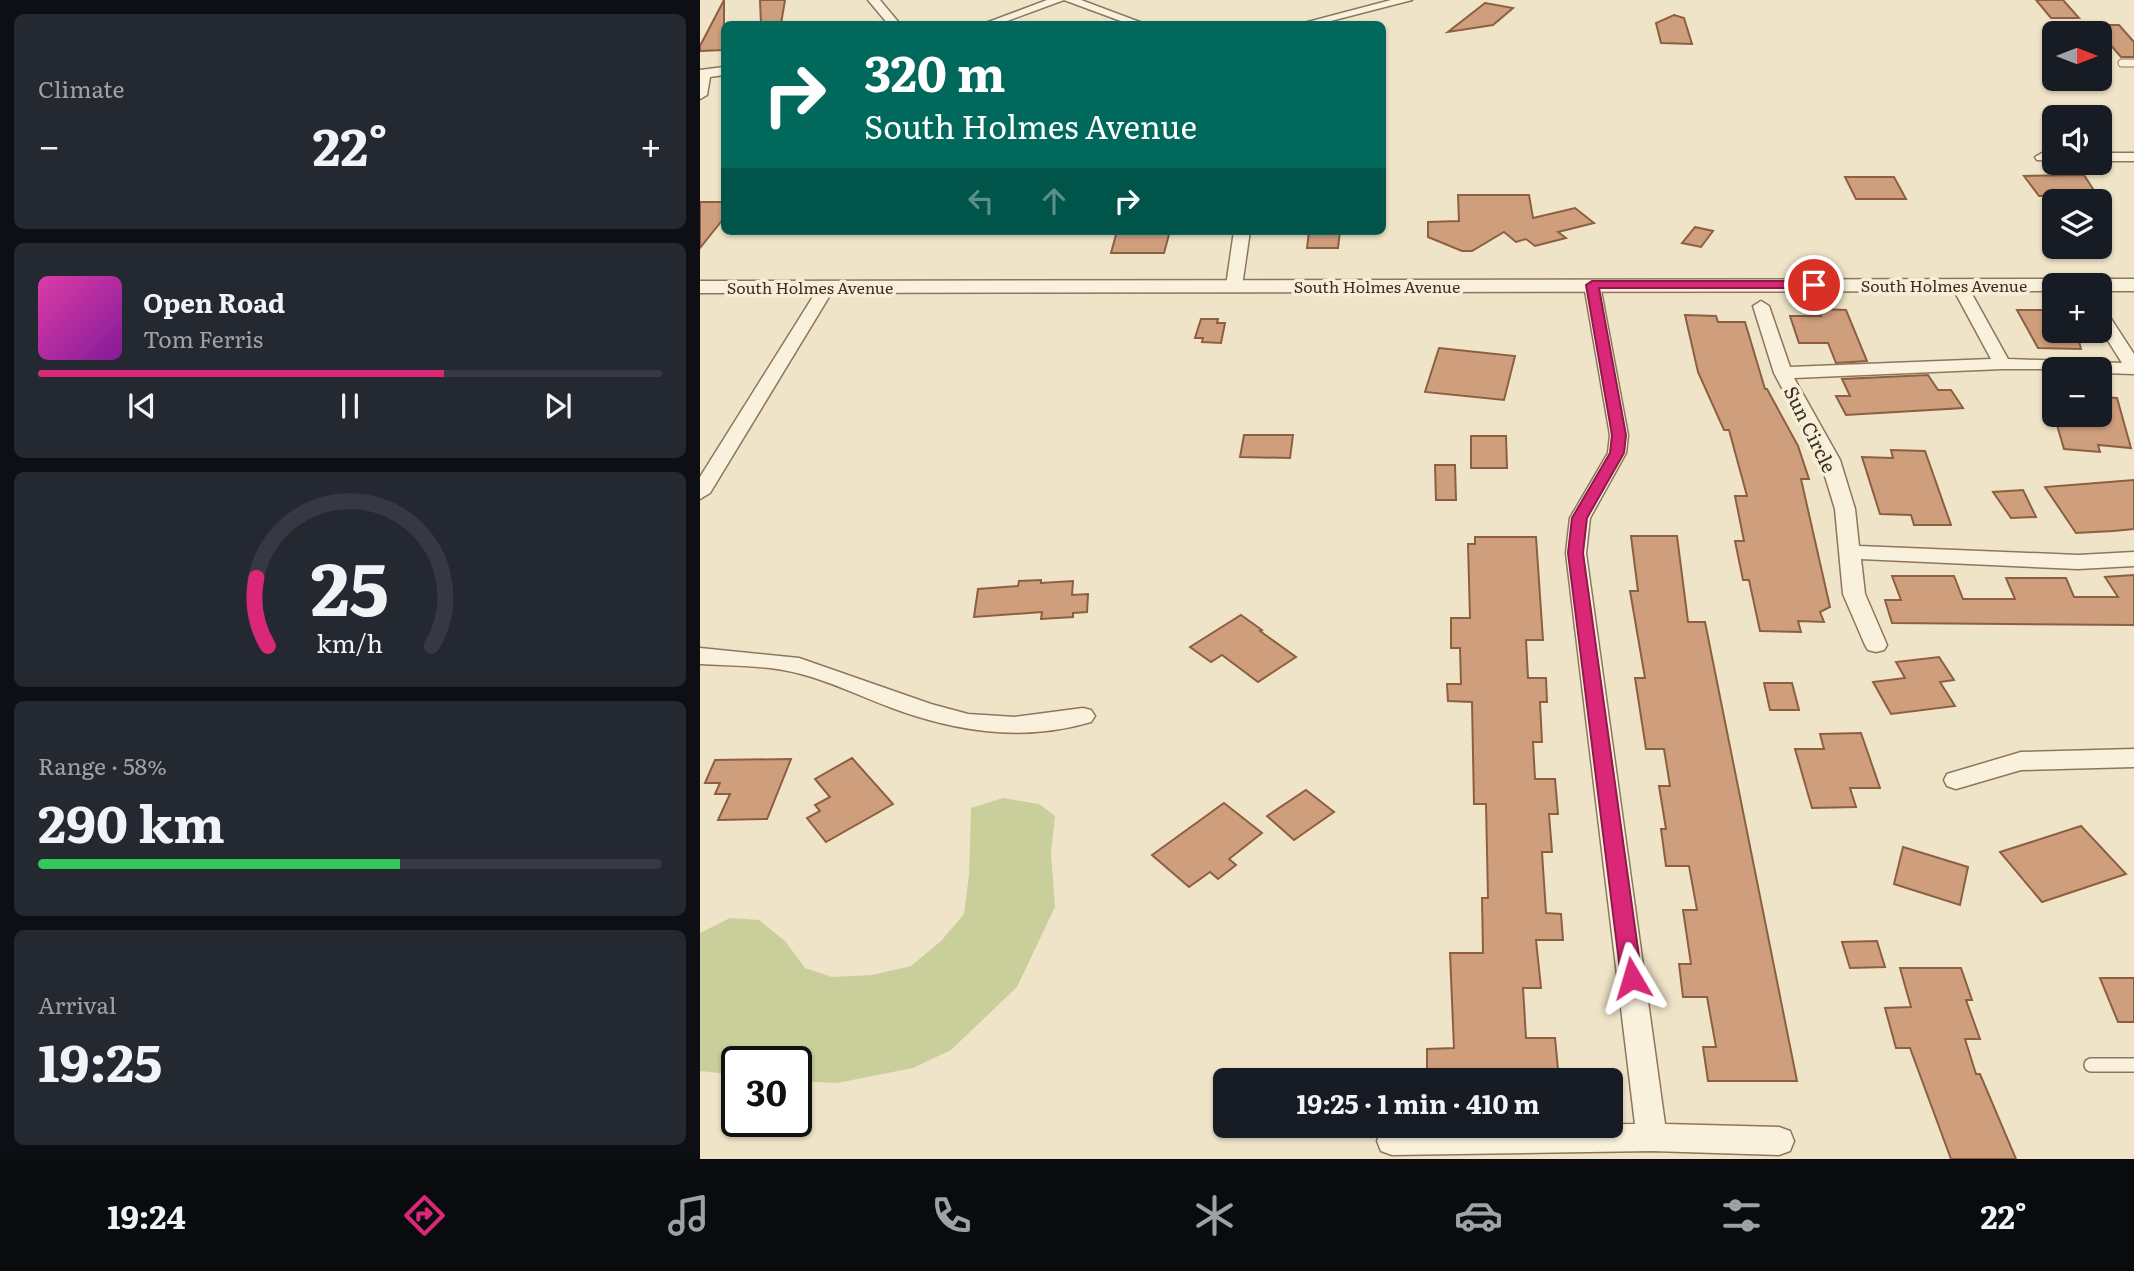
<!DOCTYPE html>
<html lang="en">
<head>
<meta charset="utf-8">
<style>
  body { margin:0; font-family:Literata,serif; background:#242831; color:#f1f3f6; height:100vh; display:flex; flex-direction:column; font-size:26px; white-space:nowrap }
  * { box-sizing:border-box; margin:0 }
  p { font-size:23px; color:#9ea1a6 }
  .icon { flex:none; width:38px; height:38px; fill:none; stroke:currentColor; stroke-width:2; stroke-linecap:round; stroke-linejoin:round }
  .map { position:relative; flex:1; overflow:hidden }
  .side { display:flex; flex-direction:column; gap:14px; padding:14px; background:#0d0f14; width:700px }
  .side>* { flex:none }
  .guide { position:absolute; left:21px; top:21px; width:665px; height:214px; border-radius:10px; box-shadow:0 2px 5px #0004; background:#00695c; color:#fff; overflow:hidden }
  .needle { width:46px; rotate:90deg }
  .controls { position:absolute; left:1342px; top:21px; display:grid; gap:14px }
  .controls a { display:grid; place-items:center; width:70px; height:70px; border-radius:10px; background:#171b24; box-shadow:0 2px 5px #0004; font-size:35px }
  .speed { position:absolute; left:21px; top:1046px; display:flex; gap:14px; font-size:35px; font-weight:700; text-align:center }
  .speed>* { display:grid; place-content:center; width:91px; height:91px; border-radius:50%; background:#171b24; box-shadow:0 2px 5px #0004; line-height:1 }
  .speed .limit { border:4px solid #111; border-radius:10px; background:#fff; color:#111 }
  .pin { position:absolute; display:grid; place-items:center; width:60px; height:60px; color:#fff; margin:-30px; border:4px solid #fff; border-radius:50%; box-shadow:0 2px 7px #0007 }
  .me { position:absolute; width:77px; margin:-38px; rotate:353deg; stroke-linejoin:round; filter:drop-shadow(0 0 5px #0008) }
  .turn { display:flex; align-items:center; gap:24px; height:147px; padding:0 28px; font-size:32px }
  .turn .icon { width:91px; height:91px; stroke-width:2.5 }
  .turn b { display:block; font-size:49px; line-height:60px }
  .lanes { display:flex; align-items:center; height:66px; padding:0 28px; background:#0003; justify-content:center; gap:35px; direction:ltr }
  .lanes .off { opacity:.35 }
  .big { font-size:52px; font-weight:700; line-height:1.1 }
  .side .tile { flex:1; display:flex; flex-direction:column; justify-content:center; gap:10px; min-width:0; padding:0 24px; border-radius:10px; background:#242831 }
  .side .dial { align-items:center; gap:0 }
  .dial svg { height:182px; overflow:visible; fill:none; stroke:#363941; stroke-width:7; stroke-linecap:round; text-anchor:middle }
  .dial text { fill:#f1f3f6; stroke:none }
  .song { display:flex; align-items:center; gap:21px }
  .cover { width:84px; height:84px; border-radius:10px; background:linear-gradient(135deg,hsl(320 70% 55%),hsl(290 70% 35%)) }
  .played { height:7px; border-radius:4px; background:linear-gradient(90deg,#db2777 65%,#363941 65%) }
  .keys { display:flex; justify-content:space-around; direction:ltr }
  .heat { display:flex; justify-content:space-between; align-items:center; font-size:38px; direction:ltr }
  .charge { height:10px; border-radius:5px; background:linear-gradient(90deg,#34c759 58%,#363941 0) }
  .trip { position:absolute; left:513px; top:1068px; width:410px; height:70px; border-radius:10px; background:#171b24; box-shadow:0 2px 5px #0004; font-weight:700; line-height:70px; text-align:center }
  .tabs { display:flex; height:112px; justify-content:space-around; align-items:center; background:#090b0e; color:#9ea1a6 }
  .tabs .icon { width:49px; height:49px }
  .tabs .active { color:#db2777 }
  .tabs b { font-size:32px; color:#f1f3f6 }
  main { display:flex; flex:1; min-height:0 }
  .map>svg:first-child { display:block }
  .green { fill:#c9cf9b }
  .building { fill:#cf9f7d; stroke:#8d5f41; stroke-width:2 }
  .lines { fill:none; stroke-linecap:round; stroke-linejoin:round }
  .service-far1-casing { stroke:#8d765c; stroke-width:9 }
  .service-casing { stroke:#8d765c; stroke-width:16 }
  .minor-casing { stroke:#8d765c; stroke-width:3 }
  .tertiary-casing { stroke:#8d765c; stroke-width:3 }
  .service-far1 { stroke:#faf1dc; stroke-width:7 }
  .service { stroke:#faf1dc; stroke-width:13 }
  .minor { fill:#faf1dc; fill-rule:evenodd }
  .tertiary { fill:#faf1dc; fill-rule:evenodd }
  .route { fill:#db2777; stroke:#8e194d; stroke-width:2 }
  .labels { text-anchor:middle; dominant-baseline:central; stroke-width:7; stroke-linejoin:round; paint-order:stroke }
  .far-street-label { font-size:16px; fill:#3d2e20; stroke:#f7eed8 }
  .street-label { font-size:19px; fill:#3d2e20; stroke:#f7eed8 }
</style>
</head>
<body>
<main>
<section class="side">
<div class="tile"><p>Climate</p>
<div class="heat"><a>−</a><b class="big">22°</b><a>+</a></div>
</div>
<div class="tile">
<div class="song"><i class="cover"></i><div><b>Open Road</b><p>Tom Ferris</p></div></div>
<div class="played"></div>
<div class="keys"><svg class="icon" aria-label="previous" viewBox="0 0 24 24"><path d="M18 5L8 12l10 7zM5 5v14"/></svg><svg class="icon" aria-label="pause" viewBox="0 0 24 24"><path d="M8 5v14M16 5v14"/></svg><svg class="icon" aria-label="next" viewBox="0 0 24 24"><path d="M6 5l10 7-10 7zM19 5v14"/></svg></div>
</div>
<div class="tile dial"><svg viewBox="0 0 100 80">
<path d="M14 69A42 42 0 1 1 86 69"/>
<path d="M14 69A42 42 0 0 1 9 39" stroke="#db2777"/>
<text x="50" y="56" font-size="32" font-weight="700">25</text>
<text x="50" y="72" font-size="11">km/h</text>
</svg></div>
<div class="tile"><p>Range · 58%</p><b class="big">290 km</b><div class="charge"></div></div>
<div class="tile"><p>Arrival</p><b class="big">19:25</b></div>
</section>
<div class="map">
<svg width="1434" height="1159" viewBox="0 0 1434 1159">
  <rect width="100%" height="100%" fill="#f0e4c8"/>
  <!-- green -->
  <polygon class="green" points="303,798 339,804 355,816 351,853 355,907 317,987 251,1050 213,1068 137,1083 96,1081 96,1062 37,1062 37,1075 0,1071 0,933 30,918 59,920 85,941 105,968 132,977 172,975 211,966 241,941 264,914 269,875 271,808"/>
  <!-- building -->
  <g class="building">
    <polygon points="24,0 24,50 0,51 0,46"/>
    <polygon points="60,0 85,0 81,24 61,24"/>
    <polygon points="1336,0 1363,0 1379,18 1351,18"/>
    <polygon points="785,3 813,8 793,25 748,32"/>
    <polygon points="974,15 984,18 992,44 961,43 956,23"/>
    <polygon points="1393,25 1419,25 1434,42 1434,57 1421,57"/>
    <polygon points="1384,175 1397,195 1339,196 1324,176"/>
    <polygon points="1145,177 1194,177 1206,199 1156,199"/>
    <polygon points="758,195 829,195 833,218 875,208 894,223 858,232 866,238 835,246 826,239 816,242 804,232 772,251 762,251 728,237 728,222 759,221"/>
    <polygon points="0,202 24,202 24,218 0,248"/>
    <polygon points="995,227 1013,231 1001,247 982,243"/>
    <polygon points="417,231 470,231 464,253 411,253"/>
    <polygon points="609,231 640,231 638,248 607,248"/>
    <polygon points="1119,309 1146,310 1167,361 1136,363 1128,343 1099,343 1090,316 1121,316"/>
    <polygon points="1317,310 1344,310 1348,316 1354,316 1354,331 1376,331 1381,349 1338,348"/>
    <polygon points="985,315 1016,316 1018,322 1045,322 1065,389 1067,389 1098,446 1109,479 1101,479 1130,607 1120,612 1124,622 1098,621 1101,632 1060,631 1049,580 1043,580 1035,541 1044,541 1035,496 1047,496 1029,430 1024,430 998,372"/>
    <polygon points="501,319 518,319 517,323 525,323 521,343 502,342 503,338 495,338"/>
    <polygon points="739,348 815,356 804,400 725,392"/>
    <polygon points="1228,375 1238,390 1251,390 1263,408 1146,415 1136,396 1150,396 1142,379"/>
    <polygon points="1400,397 1417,398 1431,448 1398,445 1400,452 1364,449 1357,425 1363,425 1360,415 1400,415"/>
    <polygon points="544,435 593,435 590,458 540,457"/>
    <polygon points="771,436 806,436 807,468 771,468"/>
    <polygon points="1191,450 1225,451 1251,525 1214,525 1211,515 1180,514 1162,457 1193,458"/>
    <polygon points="735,465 755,465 756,500 736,500"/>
    <polygon points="1434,480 1434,529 1413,531 1376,533 1345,487"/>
    <polygon points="1323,490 1336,517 1311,518 1293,492"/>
    <polygon points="931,536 977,536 988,622 1005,622 1097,1081 1008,1081 1003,1047 1016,1047 1007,997 983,997 979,964 991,964 983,910 997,910 989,866 966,866 961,829 966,829 959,786 970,786 964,749 946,749 935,678 945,678 930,591 938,591"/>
    <polygon points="775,537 836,537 843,640 826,640 828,678 846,678 847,702 840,702 842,742 833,742 835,779 855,779 858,814 849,814 852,852 842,852 846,913 861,914 863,940 836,940 841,988 823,988 826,1038 855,1038 859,1080 803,1080 803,1077 727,1080 727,1049 754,1048 750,953 783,953 782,898 788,898 786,804 774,804 772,702 748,701 747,684 761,684 760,648 751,648 751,618 770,618 768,544 775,544"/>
    <polygon points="1434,575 1434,625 1192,623 1185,600 1201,600 1192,576 1254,576 1263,599 1315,599 1306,578 1366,578 1374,597 1418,597 1405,577"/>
    <polygon points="341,580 341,583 373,581 372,595 388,594 387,612 373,613 373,617 341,619 342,612 274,617 278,589 318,586 319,581"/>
    <polygon points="541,615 562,630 560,631 596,657 558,682 522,655 511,662 490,647"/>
    <polygon points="1239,657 1254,680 1240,682 1255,706 1191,714 1173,682 1205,678 1196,662"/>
    <polygon points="1064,683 1092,683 1099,710 1070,710"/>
    <polygon points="1161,733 1180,788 1150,788 1156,807 1112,808 1095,749 1124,749 1120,734"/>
    <polygon points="152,758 193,804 126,842 107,818 120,811 115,805 130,797 115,779"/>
    <polygon points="91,759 67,819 18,820 30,794 15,794 20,783 5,783 15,760"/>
    <polygon points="606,790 634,812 594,840 567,816"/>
    <polygon points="524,803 562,833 529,859 536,865 518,879 510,872 489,887 452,855"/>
    <polygon points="1381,826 1426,874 1342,902 1300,852"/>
    <polygon points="1203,847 1268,867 1260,905 1194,884"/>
    <polygon points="1177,941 1185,967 1150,968 1142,942"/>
    <polygon points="1200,968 1261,968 1272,1000 1266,1000 1280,1039 1265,1039 1276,1074 1280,1074 1316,1159 1251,1159 1210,1048 1196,1048 1185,1008 1211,1007"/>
    <polygon points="1400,978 1434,978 1434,1022 1418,1022"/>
  </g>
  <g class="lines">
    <!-- service-far1 casing -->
    <g class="service-far1-casing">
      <polyline id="service-far1" points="1422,63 1434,63"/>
    </g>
    <!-- service casing -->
    <g class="service-casing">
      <polyline id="service" points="1391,1065 1434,1065"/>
    </g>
    <!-- minor casing -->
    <g class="minor-casing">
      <g id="minor">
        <polygon points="168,0 180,0 200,24 188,24"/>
        <polygon points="347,0 364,0 299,24 283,24"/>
        <polygon points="364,0 381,0 445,24 429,24"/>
        <polygon points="691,0 712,0 619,24 600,24"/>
        <polygon points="24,67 24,75 10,77 7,95 0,99 0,70"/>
        <polygon points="1342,153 1354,153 1354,161 1337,160 1335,157"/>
        <rect x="1400" y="153" width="34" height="8"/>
        <polygon points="534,231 550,231 542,286 534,291 526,286"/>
        <polygon points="892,280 900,285 928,435 926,453 890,518 886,553 965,1124 1079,1127 1090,1131 1094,1141 1090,1151 1079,1155 952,1151 692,1155 681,1151 677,1141 681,1131 692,1127 935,1124 866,553 870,518 908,453 910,435 884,285"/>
        <polygon points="1259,280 1267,285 1308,359 1422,363 1400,328 1400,310 1406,311 1434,354 1434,374 1400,373 1400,369 1302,369 1094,378 1140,460 1155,509 1159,546 1378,555 1434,552 1434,566 1378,569 1161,559 1165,594 1187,645 1184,650 1176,652 1168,650 1165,645 1143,594 1135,509 1120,460 1074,373 1053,306 1061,301 1069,306 1090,367 1291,359 1251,285"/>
        <polygon points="127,282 135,287 10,493 0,499 0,477 119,287"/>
        <path d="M0 648 99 658 231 704 268 714 315 717 383 708 391 710 395 716 391 722C323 742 257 732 192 708 162 697 132 682 101 674 69 665 34 666 0 664Z"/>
        <polygon points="1434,749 1434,767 1321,770 1256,789 1247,786 1244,780 1247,774 1321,752"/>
      </g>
    </g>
    <!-- tertiary casing -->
    <g class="tertiary-casing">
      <g id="tertiary">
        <polygon points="1354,279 1361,281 1364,285 1354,285 1354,291 0,293 0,281"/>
        <polygon points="1400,279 1434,279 1434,291 1400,291 1400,285 1390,285 1393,281"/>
      </g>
    </g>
    <!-- service-far1 -->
    <use href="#service-far1" class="service-far1"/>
    <!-- service -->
    <use href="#service" class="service"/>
    <!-- minor -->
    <use href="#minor" class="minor"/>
    <!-- tertiary -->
    <use href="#tertiary" class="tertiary"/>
  </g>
  <!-- route -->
  <polygon class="route" points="892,281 1114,281 1120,285 1114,288 899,288 926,435 924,453 887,518 883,553 942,978 939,984 932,987 924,984 921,978 868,553 872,518 910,453 912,435 886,285"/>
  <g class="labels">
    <!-- far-street labels -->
    <g class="far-street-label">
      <text x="1244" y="285">South Holmes Avenue</text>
      <text x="677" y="286">South Holmes Avenue</text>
      <text x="110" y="287">South Holmes Avenue</text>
    </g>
    <!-- street labels -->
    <g class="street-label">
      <text transform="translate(1111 429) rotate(64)">Sun Circle</text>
    </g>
  </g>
</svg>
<div class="controls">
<a><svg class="needle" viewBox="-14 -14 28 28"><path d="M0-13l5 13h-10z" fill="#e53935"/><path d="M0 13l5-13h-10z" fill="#9ea1a6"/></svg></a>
<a><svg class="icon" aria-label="sound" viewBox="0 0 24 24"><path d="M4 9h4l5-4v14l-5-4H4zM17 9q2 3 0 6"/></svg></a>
<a><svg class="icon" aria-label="layers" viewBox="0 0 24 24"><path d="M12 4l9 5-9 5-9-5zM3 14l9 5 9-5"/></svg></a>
<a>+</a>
<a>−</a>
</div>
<div class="speed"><div class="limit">30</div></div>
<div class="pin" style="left:1114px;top:285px;background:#d93025"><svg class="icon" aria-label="arrive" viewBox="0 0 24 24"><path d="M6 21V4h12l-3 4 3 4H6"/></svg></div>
<svg class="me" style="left:932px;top:978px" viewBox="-20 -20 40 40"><path d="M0-17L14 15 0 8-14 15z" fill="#db2777" stroke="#fff" stroke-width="4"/></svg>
<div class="trip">19:25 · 1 min · 410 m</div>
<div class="guide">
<div class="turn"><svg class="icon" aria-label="right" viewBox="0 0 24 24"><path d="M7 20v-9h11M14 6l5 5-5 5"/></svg><div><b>320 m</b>South Holmes Avenue</div></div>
<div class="lanes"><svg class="icon off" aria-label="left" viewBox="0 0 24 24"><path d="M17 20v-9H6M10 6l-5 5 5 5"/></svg><svg class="icon off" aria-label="ahead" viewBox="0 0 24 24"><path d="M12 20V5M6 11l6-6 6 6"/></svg><svg class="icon" aria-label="right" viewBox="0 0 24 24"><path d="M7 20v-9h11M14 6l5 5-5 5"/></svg></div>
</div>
</div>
</main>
<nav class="tabs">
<b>19:24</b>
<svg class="icon active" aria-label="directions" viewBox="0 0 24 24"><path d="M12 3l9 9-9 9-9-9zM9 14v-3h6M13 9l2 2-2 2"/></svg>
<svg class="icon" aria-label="music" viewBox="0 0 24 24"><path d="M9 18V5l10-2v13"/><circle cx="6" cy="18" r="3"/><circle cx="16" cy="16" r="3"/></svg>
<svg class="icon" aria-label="phone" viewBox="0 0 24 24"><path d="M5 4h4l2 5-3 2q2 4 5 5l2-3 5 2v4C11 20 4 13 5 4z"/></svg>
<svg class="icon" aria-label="climate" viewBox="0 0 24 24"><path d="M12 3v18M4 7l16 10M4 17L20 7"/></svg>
<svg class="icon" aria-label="car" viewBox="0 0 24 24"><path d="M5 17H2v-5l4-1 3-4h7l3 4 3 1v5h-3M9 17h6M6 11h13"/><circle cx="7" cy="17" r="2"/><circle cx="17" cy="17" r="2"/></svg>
<svg class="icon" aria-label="filters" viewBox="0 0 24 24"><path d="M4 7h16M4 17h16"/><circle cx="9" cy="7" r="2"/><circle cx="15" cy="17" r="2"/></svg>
<b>22°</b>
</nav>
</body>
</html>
